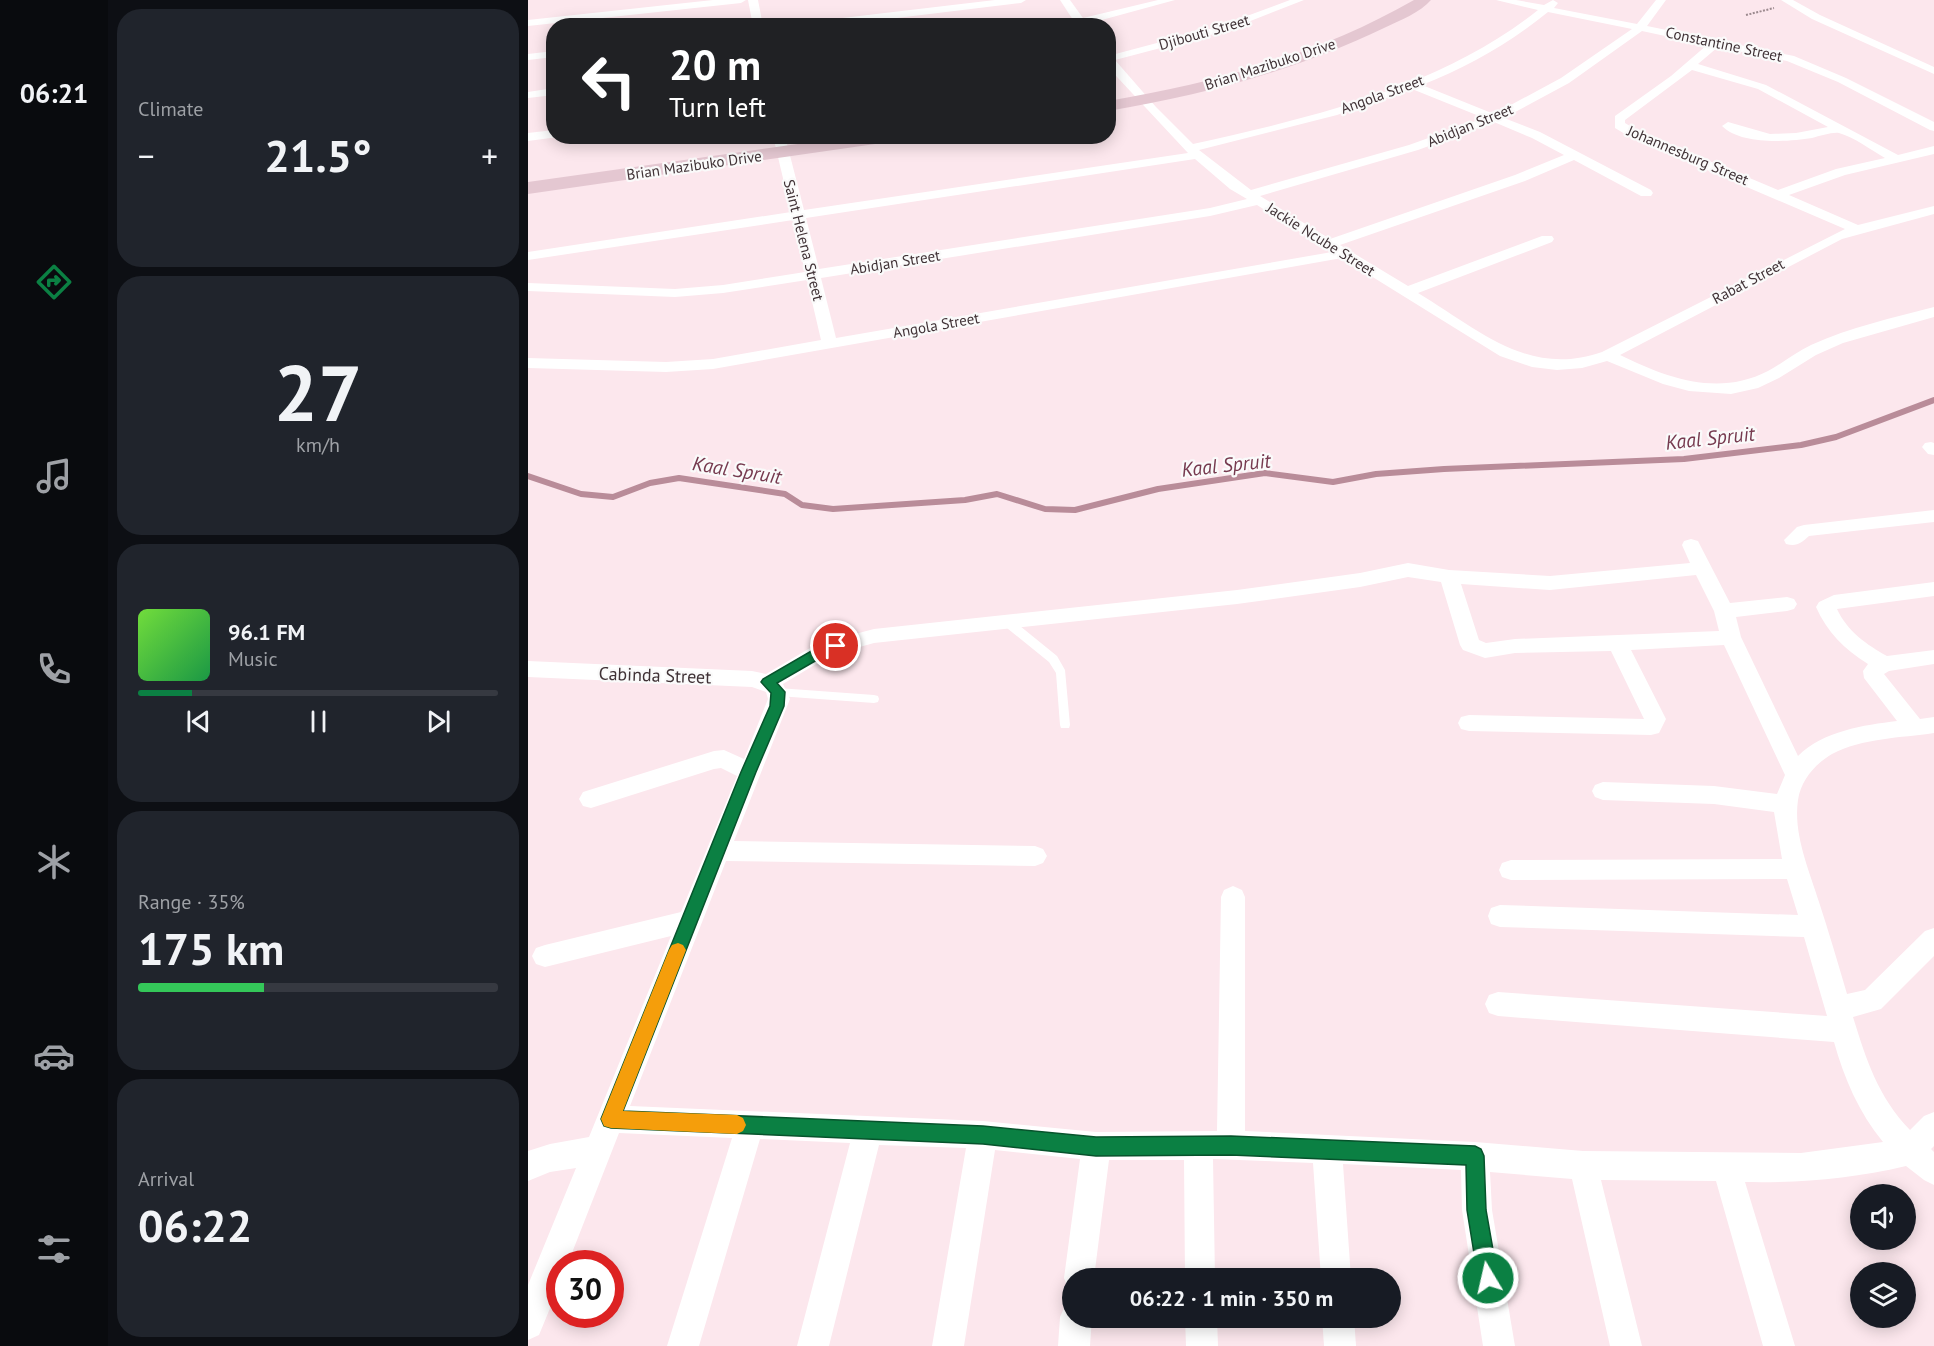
<!DOCTYPE html>
<html lang="en">
<head>
<meta charset="utf-8">
<style>
  body { margin:0; font-family:"PT Sans",sans-serif; background:#20242c; color:#f1f3f6; height:100vh; display:flex; flex-direction:column; font-size:22px; white-space:nowrap }
  * { box-sizing:border-box; margin:0 }
  p { font-size:20px; color:#9ea1a6 }
  .icon { flex:none; width:33px; height:33px; fill:none; stroke:currentColor; stroke-width:2; stroke-linecap:round; stroke-linejoin:round }
  .map { position:relative; flex:1; overflow:hidden }
  .panel { display:flex; flex-direction:column; gap:9px; padding:9px; background:#0d0f14; width:420px }
  .panel>* { flex:none }
  .top-card { position:absolute; left:18px; top:18px; width:570px; height:126px; border-radius:24px; box-shadow:0 3px 15px #0003; background:#202124; color:#fff; overflow:hidden }
  .tools { position:absolute; left:1322px; top:1184px; display:grid; gap:12px }
  .tools a { display:grid; place-items:center; width:66px; height:66px; border-radius:50%; background:#171b24; box-shadow:0 3px 15px #0003; font-size:30px }
  .speed { position:absolute; left:18px; top:1250px; display:flex; gap:12px; font-size:30px; font-weight:700; text-align:center }
  .speed>* { display:grid; place-content:center; width:78px; height:78px; border-radius:50%; background:#171b24; box-shadow:0 3px 15px #0003; line-height:1 }
  .speed .limit { border:9px solid #d22; background:#fff; color:#111 }
  .pin { position:absolute; display:grid; place-items:center; width:51px; height:51px; color:#fff; margin:-26px; border:3px solid #fff; border-radius:50%; box-shadow:0 2px 6px #0007 }
  .me { position:absolute; width:66px; margin:-33px; rotate:351deg; stroke-linejoin:round; filter:drop-shadow(0 0 4px #0008) }
  .turn { display:flex; align-items:center; gap:21px; height:126px; padding:0 24px; font-size:27px }
  .turn .icon { width:78px; height:78px; stroke-width:2.5 }
  .turn b { display:block; font-size:42px; line-height:51px }
  .big { font-size:45px; font-weight:700; line-height:1.1 }
  .panel .tile { flex:1; display:flex; flex-direction:column; justify-content:center; gap:9px; min-width:0; padding:0 21px; border-radius:24px; background:#20242c }
  .panel .dial { align-items:center; gap:0 }
  .dial b { font-size:78px; line-height:1 }
  .song { display:flex; align-items:center; gap:18px }
  .cover { width:72px; height:72px; border-radius:9px; background:linear-gradient(135deg,hsl(100 70% 55%),hsl(140 70% 35%)) }
  .played { height:6px; border-radius:3px; background:linear-gradient(90deg,#0b8043 15%,#363941 15%) }
  .keys { display:flex; justify-content:space-around; direction:ltr }
  .heat { display:flex; justify-content:space-between; align-items:center; font-size:33px; direction:ltr }
  .charge { height:9px; border-radius:4px; background:linear-gradient(90deg,#34c759 35%,#363941 0) }
  .trip { position:absolute; left:534px; top:1268px; width:339px; height:60px; border-radius:30px; background:#171b24; box-shadow:0 3px 15px #0003; font-weight:700; line-height:60px; text-align:center }
  main { display:flex; flex:1; min-height:0 }
  .dock { display:flex; flex-direction:column; width:108px; justify-content:space-around; align-items:center; background:#090b0e; color:#9ea1a6 }
  .dock .icon { width:42px; height:42px }
  .dock .selected { color:#0b8043 }
  .dock b { font-size:27px; color:#f1f3f6 }
  .map>svg:first-child { display:block }
  .lines { fill:none; stroke-linecap:round; stroke-linejoin:round }
  .stream { stroke:#b98c99; stroke-width:6 }
  .path { stroke:#9c8a8f; stroke-width:2; stroke-dasharray:2 1.5; stroke-linecap:butt }
  .lane { fill:#fff; fill-rule:evenodd }
  .street { fill:#fff; fill-rule:evenodd }
  .secondary { fill:#e4c7d1; fill-rule:evenodd }
  .route { fill:#0b8043; stroke:#07532c; stroke-width:1.5 }
  .slow { fill:#f59e0b }
  .labels { text-anchor:middle; dominant-baseline:central; stroke-width:4.5; stroke-linejoin:round; paint-order:stroke }
  .far-street-label { font-size:15px; fill:#403236; stroke:#fafafa }
  .street-label { font-size:18px; fill:#403236; stroke:#fafafa }
  .water-label { font-size:20px; font-style:italic; fill:#763a4f; stroke:#fafafa }
</style>
</head>
<body>
<main>
<nav class="dock">
<b>06:21</b>
<svg class="icon selected" aria-label="directions" viewBox="0 0 24 24"><path d="M12 3l9 9-9 9-9-9zM9 14v-3h6M13 9l2 2-2 2"/></svg>
<svg class="icon" aria-label="music" viewBox="0 0 24 24"><path d="M9 18V5l10-2v13"/><circle cx="6" cy="18" r="3"/><circle cx="16" cy="16" r="3"/></svg>
<svg class="icon" aria-label="phone" viewBox="0 0 24 24"><path d="M5 4h4l2 5-3 2q2 4 5 5l2-3 5 2v4C11 20 4 13 5 4z"/></svg>
<svg class="icon" aria-label="climate" viewBox="0 0 24 24"><path d="M12 3v18M4 7l16 10M4 17L20 7"/></svg>
<svg class="icon" aria-label="car" viewBox="0 0 24 24"><path d="M5 17H2v-5l4-1 3-4h7l3 4 3 1v5h-3M9 17h6M6 11h13"/><circle cx="7" cy="17" r="2"/><circle cx="17" cy="17" r="2"/></svg>
<svg class="icon" aria-label="filters" viewBox="0 0 24 24"><path d="M4 7h16M4 17h16"/><circle cx="9" cy="7" r="2"/><circle cx="15" cy="17" r="2"/></svg>
</nav>
<section class="panel">
<div class="tile"><p>Climate</p>
<div class="heat"><a>−</a><b class="big">21.5°</b><a>+</a></div>
</div>
<div class="tile dial"><b>27</b><p>km/h</p></div>
<div class="tile">
<div class="song"><i class="cover"></i><div><b>96.1 FM</b><p>Music</p></div></div>
<div class="played"></div>
<div class="keys"><svg class="icon" aria-label="previous" viewBox="0 0 24 24"><path d="M18 5L8 12l10 7zM5 5v14"/></svg><svg class="icon" aria-label="pause" viewBox="0 0 24 24"><path d="M8 5v14M16 5v14"/></svg><svg class="icon" aria-label="next" viewBox="0 0 24 24"><path d="M6 5l10 7-10 7zM19 5v14"/></svg></div>
</div>
<div class="tile"><p>Range · 35%</p><b class="big">175 km</b><div class="charge"></div></div>
<div class="tile"><p>Arrival</p><b class="big">06:22</b></div>
</section>
<div class="map">
<svg width="1406" height="1346" viewBox="0 0 1406 1346">
  <rect width="100%" height="100%" fill="#fce7ed"/>
  <g class="lines">
    <!-- stream -->
    <polyline class="stream" points="0,476 53,494 85,497 122,483 151,478 257,494 274,505 305,509 437,500 469,494 517,509 547,510 630,489 737,473 805,482 848,474 916,469 1156,459 1273,445 1308,437 1406,400"/>
    <!-- path -->
    <polyline class="path" points="1218,15 1246,8"/>
    <!-- lane -->
    <g class="lane">
      <polygon points="478,617 482,618 529,656 537,670 542,725 541,728 533,728 532,725 528,673 521,662 474,624 473,621 474,618"/>
      <polygon points="250,688 346,695 350,696 351,699 350,702 346,703 250,696 246,695 245,692 246,689"/>
    </g>
    <!-- street -->
    <g class="street">
      <polygon points="185,0 218,0 213,3 0,26 0,20"/>
      <polygon points="220,0 230,0 235,26 225,26"/>
      <polygon points="467,0 498,0 493,3 303,26 267,26 272,23"/>
      <polygon points="532,0 542,0 555,18 630,0 647,0 559,24 560,26 549,26"/>
      <path d="M762 0H776L697 31 587 60 628 107 665 144C782 118 914 87 1010 10L968 0H988L1016 5 1025 0 1030 3 1026 8 1109 24 1128 0H1138L1119 26 1266 56 1318 78 1406 122V131L1402 130 1310 82 1259 61 1190 47 1170 64 1238 85 1370 155 1406 146V154L1317 175 1261 195 1330 225 1406 206V214L1314 239 1092 355C1139 378 1190 397 1240 371 1255 363 1268 352 1283 345 1322 327 1365 318 1406 307V317L1315 343 1288 355 1251 378 1230 388 1203 394 1161 391 1135 384 1079 361 1054 368 1029 370 1004 367 972 356 814 258 185 369 138 372 0 368V358L138 362 185 359 293 340 279 280 195 293 147 297 0 291V283L147 289 195 285 277 272 265 220 0 260V252L263 212 245 136H257L276 210 660 153 590 78 580 67V56L689 27ZM1020 12 1104 29 1033 78 966 114 894 85C940 67 982 43 1020 12ZM1114 31 1179 45 1143 76 1087 116V128L1102 137 1317 229 1074 352C1000 378 950 329 890 293L1024 242 1026 239 1024 236H1014L880 286 812 245 997 181 1046 160 1113 196H1123L1125 193 1123 190 1012 132 976 118 1041 83ZM1164 70 1230 89 1300 127 1268 133 1242 134 1200 122 1194 126C1213 145 1259 142 1284 138 1292 136 1304 132 1311 133 1326 137 1343 150 1357 158L1308 169 1250 190 1110 131 1097 123V120ZM884 89 956 118 881 145 723 190 671 150 809 115ZM966 122 1004 138 1036 155 987 175 802 239 732 196 890 150ZM667 159 702 189 719 199 682 208 291 269 278 218ZM729 205 804 252 308 338 293 278 682 216Z"/>
      <polygon points="1253,0 1265,0 1292,15 1406,67 1406,74 1284,19"/>
      <polygon points="26,51 26,57 0,60 0,54"/>
      <polygon points="26,88 26,95 0,98 0,92"/>
      <polygon points="26,130 26,136 30,137 0,141 0,133"/>
      <polygon points="1403,442 1406,443 1406,455 1400,454 1394,447 1397,443"/>
      <path d="M1406 510V522L1281 536C1273 543 1269 547 1258 544L1256 540 1269 527 1276 525Z"/>
      <path d="M1163 539 1170 541 1172 545 1202 603 1259 597 1266 599 1269 604 1266 609 1259 611 1208 617 1213 637 1270 756C1295 731 1336 725 1369 721L1336 678 1335 671 1340 664C1316 649 1299 632 1288 607L1291 602 1306 595 1406 582V596L1309 609C1319 631 1339 645 1359 656L1406 650V664L1361 671 1356 674 1392 719 1406 717V733C1373 738 1334 738 1304 754 1287 764 1273 780 1270 800 1265 834 1281 870 1291 902 1301 933 1310 963 1319 994L1337 990 1397 931 1406 928V956L1353 1009 1325 1017C1338 1059 1350 1097 1382 1130L1396 1116 1406 1112V1146L1403 1149 1406 1152V1185L1396 1180 1378 1166C1323 1179 1273 1183 1217 1182L1267 1346H1235L1188 1181 1073 1180 1114 1346H1082L1044 1179 962 1172 964 1210 987 1346H955L934 1210 933 1170 815 1164 823 1278H793L785 1163 685 1159 687 1278H657L656 1160H581L566 1278H544V1291L540 1289 536 1278 552 1159 467 1150 436 1346H404L438 1148 351 1145 301 1346H269L322 1143 232 1139 171 1346H139L204 1138 91 1133 40 1263H32V1284L11 1335 0 1340V1285L48 1168 22 1172 0 1181V1151L22 1144 61 1137 143 936 17 967 8 964 4 956 8 948 17 945 153 912 209 776 193 768 186 769 63 808 55 806 51 799 55 792 186 751 196 750 216 759 240 699 238 692 224 687 0 677V661L224 671 238 674 289 644 346 629 709 590 832 573 880 563 921 570 1022 576 1162 563 1154 545 1156 541ZM1168 575 1186 611 1191 631 987 639 958 643 951 640 933 584 1022 590ZM880 577 913 582 932 645 935 650 957 658 987 653 1083 651 1116 719 941 715 933 717 930 723 933 729 941 731 1123 735 1131 733 1138 719 1103 650 1196 645 1257 775 1249 794 1186 786 1075 782 1067 785 1064 791 1067 797 1075 800 1186 804 1246 812 1254 859 983 860 974 863 971 870 974 877 983 880 1259 879 1270 915 972 905 963 908 960 916 963 924 972 927 1276 937 1299 1016 970 992 961 995 957 1004 961 1013 970 1016 1306 1042C1316 1078 1331 1113 1355 1142L1273 1153 1055 1151 947 1142 717 1131V897L714 890 705 886 696 890 693 897 689 1131 568 1132 455 1121 102 1106 198 861 507 866 515 863 519 856 515 849 507 846 206 841 262 699 255 684 303 655 346 643 709 604 832 587Z"/>
      <polygon points="544,1303 544,1317 564,1317 562,1346 530,1346 532,1317 537,1306"/>
      <polygon points="657,1317 689,1317 690,1346 658,1346"/>
      <polygon points="794,1317 826,1317 828,1346 796,1346"/>
    </g>
    <!-- secondary -->
    <g class="secondary">
      <path d="M886 0H903C893 12 871 21 856 28 769 70 676 95 580 111V101C687 83 792 54 886 0Z"/>
      <polygon points="327,136 376,136 368,141 0,194 0,182"/>
    </g>
  </g>
  <!-- route -->
  <polygon class="route" points="308,641 313,642 314,646 313,649 301,653 249,683 257,692 256,706 228,772 95,1111 455,1126 568,1137 703,1136 947,1146 953,1149 956,1156 958,1210 970,1278 967,1285 960,1288 953,1285 950,1278 939,1210 938,1165 703,1155 568,1156 455,1144 83,1128 76,1126 73,1119 213,772 242,706 243,693 233,682 235,679 292,646"/>
  <!-- slow -->
  <polygon class="slow" points="150,943 155,945 158,950 95,1111 209,1115 215,1118 218,1125 215,1131 209,1134 83,1128 76,1126 73,1119 141,950 144,945"/>
  <g class="labels">
    <!-- far-street labels -->
    <g class="far-street-label">
      <text transform="translate(676 32) rotate(-16)">Djibouti Street</text>
      <text transform="translate(1196 44) rotate(12)">Constantine Street</text>
      <text transform="translate(742 64) rotate(-18)">Brian Mazibuko Drive</text>
      <text transform="translate(854 94) rotate(-20)">Angola Street</text>
      <text transform="translate(942 125) rotate(-22)">Abidjan Street</text>
      <text transform="translate(1160 155) rotate(23)">Johannesburg Street</text>
      <text transform="translate(166 165) rotate(-8)">Brian Mazibuko Drive</text>
      <text transform="translate(793 239) rotate(32)">Jackie Ncube Street</text>
      <text transform="translate(276 240) rotate(76)">Saint Helena Street</text>
      <text transform="translate(367 262) rotate(-9)">Abidjan Street</text>
      <text transform="translate(1220 281) rotate(-28)">Rabat Street</text>
      <text transform="translate(408 325) rotate(-10)">Angola Street</text>
    </g>
    <!-- street labels -->
    <g class="street-label">
      <text transform="translate(127 675) rotate(2)">Cabinda Street</text>
    </g>
    <!-- water labels -->
    <g class="water-label">
      <text transform="translate(1182 438) rotate(-6)">Kaal Spruit</text>
      <text transform="translate(698 465) rotate(-6)">Kaal Spruit</text>
      <text transform="translate(209 470) rotate(9)">Kaal Spruit</text>
    </g>
  </g>
</svg>
<div class="tools">
<a><svg class="icon" aria-label="sound" viewBox="0 0 24 24"><path d="M4 9h4l5-4v14l-5-4H4zM17 9q2 3 0 6"/></svg></a>
<a><svg class="icon" aria-label="layers" viewBox="0 0 24 24"><path d="M12 4l9 5-9 5-9-5zM3 14l9 5 9-5"/></svg></a>
</div>
<div class="speed"><div class="limit">30</div></div>
<div class="pin" style="left:308px;top:646px;background:#d93025"><svg class="icon" aria-label="arrive" viewBox="0 0 24 24"><path d="M6 21V4h12l-3 4 3 4H6"/></svg></div>
<svg class="me" style="left:960px;top:1278px" viewBox="-20 -20 40 40"><circle r="17" fill="#0b8043" stroke="#fff" stroke-width="3"/><path d="M0-11L8 9 0 5-8 9z" fill="#fff"/></svg>
<div class="trip">06:22 · 1 min · 350 m</div>
<div class="top-card">
<div class="turn"><svg class="icon" aria-label="left" viewBox="0 0 24 24"><path d="M17 20v-9H6M10 6l-5 5 5 5"/></svg><div><b>20 m</b>Turn left</div></div>
</div>
</div>
</main>
</body>
</html>
